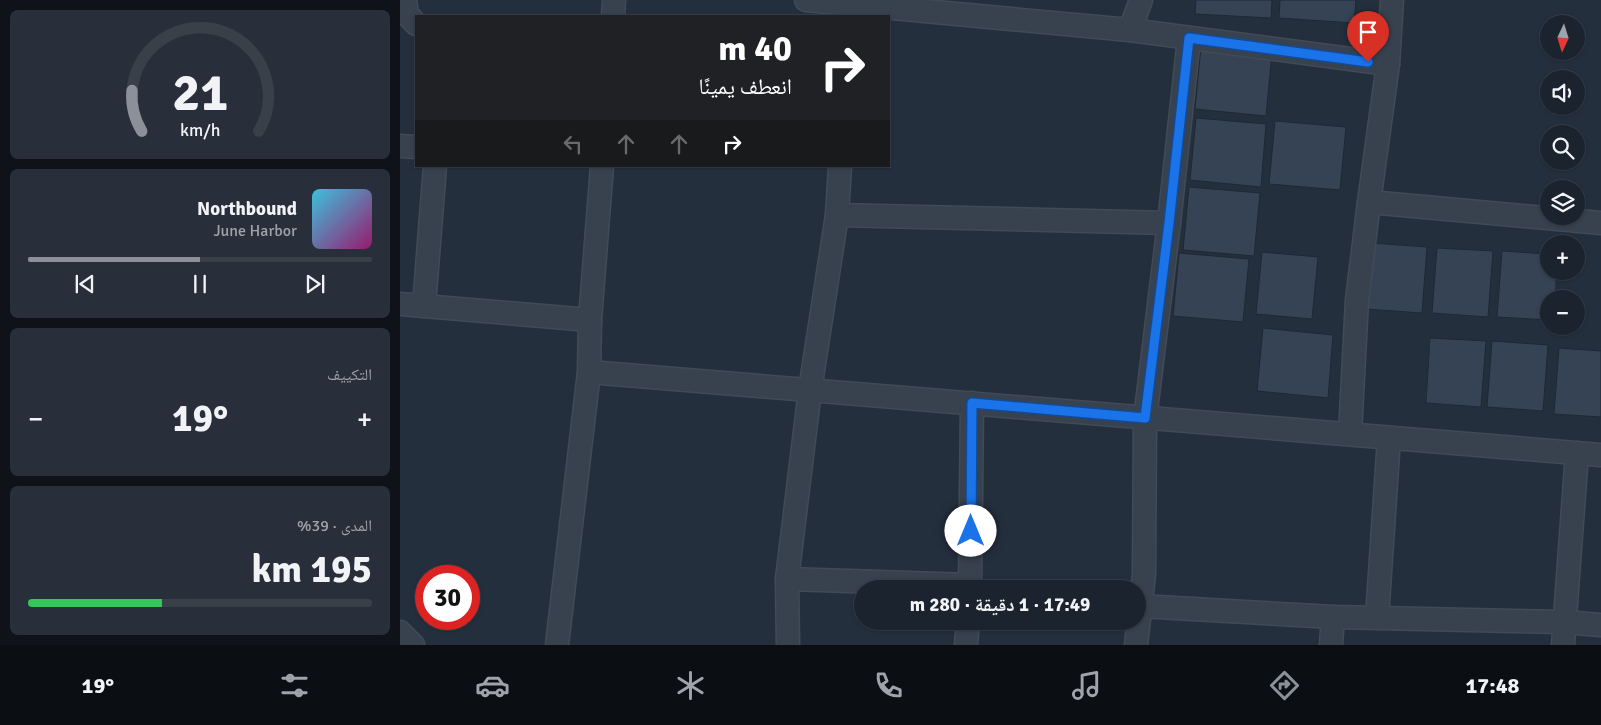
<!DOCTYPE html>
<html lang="ar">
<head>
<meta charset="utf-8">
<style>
  body { margin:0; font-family:Signika,"Noto Naskh Arabic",sans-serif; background:#282f3a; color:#f1f3f6; direction:rtl; height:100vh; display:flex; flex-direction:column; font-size:19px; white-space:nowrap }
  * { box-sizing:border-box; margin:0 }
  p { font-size:16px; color:#a0a4aa }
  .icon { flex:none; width:28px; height:28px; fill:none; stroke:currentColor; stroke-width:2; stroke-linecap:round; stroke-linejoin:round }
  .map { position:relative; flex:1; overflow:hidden; direction:ltr }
  .side { display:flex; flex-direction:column; gap:10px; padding:10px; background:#0f1319; width:400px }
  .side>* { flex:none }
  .banner { position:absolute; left:15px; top:15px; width:475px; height:152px; border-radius:0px; box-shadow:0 1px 4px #0004,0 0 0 1px #39404a; direction:rtl; background:#202124; color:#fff; overflow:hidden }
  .needle { width:32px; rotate:184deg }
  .tools { position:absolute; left:1140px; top:15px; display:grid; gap:10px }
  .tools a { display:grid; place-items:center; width:45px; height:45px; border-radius:50%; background:#1b232e; box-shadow:0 1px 4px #0004,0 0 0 1px #39404a; font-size:25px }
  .speed { position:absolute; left:15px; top:565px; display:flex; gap:10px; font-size:25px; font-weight:700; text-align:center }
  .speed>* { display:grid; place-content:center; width:65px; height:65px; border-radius:50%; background:#1b232e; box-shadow:0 1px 4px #0004,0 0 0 1px #39404a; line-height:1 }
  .speed .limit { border:8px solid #d22; background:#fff; color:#111 }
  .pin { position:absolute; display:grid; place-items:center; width:42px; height:42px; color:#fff; margin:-51px -21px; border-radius:50% 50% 50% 0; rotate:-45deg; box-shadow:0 0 5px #0007 }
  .pin .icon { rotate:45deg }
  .me { position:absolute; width:55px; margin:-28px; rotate:0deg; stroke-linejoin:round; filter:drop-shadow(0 0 4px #0008) }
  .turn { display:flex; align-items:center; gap:18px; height:105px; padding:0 15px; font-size:22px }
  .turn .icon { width:65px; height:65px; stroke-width:2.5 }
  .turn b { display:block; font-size:35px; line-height:42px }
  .lanes { display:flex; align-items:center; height:48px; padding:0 15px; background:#0003; justify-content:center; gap:25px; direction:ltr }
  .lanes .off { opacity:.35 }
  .big { font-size:38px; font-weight:700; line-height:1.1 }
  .side .card { flex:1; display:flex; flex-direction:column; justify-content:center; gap:8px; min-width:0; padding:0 18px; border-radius:8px; background:#282f3a }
  .side .dial { align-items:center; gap:0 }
  .dial svg { height:130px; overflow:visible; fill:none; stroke:#39404a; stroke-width:7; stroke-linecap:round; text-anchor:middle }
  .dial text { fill:#f1f3f6; stroke:none }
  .song { display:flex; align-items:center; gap:15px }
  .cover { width:60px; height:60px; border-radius:8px; background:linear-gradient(135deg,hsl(190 70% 55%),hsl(320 70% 35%)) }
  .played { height:5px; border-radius:2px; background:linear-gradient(90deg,#8c9099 50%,#39404a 50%) }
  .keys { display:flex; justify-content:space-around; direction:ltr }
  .heat { display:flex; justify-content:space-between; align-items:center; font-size:28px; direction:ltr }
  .charge { height:8px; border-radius:4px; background:linear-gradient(90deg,#34c759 39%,#39404a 0) }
  .trip { position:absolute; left:454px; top:580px; width:292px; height:50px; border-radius:25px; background:#1b232e; box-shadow:0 1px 4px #0004,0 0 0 1px #39404a; font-weight:700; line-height:50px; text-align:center; direction:rtl }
  .tabs { display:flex; height:80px; justify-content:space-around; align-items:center; background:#0b0e12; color:#a0a4aa }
  .tabs .icon { width:35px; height:35px }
  .tabs .selected { color:#8c9099 }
  .tabs b { font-size:22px; color:#f1f3f6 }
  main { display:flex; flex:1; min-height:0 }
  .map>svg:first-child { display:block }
  .building { fill:#364354; stroke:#1f2835 }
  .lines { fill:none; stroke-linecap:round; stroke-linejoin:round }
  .street-casing { stroke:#414a57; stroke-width:25 }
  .street { stroke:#38414e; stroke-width:22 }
  .route-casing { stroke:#114b97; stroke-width:12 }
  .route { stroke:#1a73e8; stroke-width:9 }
</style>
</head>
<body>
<main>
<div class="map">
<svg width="1201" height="645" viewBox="0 0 1201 645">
  <rect width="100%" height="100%" fill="#242f3e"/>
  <!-- building -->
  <g class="building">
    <polygon points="796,0 872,0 871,18 795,14"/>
    <polygon points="880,0 956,0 954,23 879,18"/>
    <polygon points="801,46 872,53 866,116 795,109"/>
    <polygon points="796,118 866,124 861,187 790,180"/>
    <polygon points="875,121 946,127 940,190 869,184"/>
    <polygon points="789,187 860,193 854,256 783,250"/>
    <polygon points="971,243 1027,247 1022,313 966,309"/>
    <polygon points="1037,248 1093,251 1088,317 1032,313"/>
    <polygon points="1102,251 1149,254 1149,271 1157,271 1155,299 1149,299 1149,320 1097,317"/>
    <polygon points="862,252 918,257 912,319 856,314"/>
    <polygon points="779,253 849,259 843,322 773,316"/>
    <polygon points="863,328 933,335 928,398 857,391"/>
    <polygon points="1030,338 1086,341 1081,407 1026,403"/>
    <polygon points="1092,341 1148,345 1143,411 1087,407"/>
    <polygon points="1159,348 1201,351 1201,417 1154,414"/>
  </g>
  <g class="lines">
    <!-- street casing -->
    <g class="street-casing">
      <g id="street">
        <polyline points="5,0 7,14 16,24"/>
        <polyline points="406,0 730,30 988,64"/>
        <polyline points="992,0 988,64 969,202 1201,223"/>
        <polyline points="213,16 214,0"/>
        <polyline points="730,30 741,0"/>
        <polyline points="0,146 16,147"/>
        <polyline points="437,215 769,223"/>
        <polyline points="0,304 190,320"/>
        <polyline points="24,306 35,166"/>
        <polyline points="189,372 1201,455"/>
        <polyline points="950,434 957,300 969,202"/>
        <polyline points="387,579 571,585"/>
        <polyline points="570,589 572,403"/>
        <polyline points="740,606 933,617 1164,622 1201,625"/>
        <polyline points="977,618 989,438"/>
        <polyline points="0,632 13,645"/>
        <polyline points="157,645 189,372 190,320 202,166"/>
        <polyline points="388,645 387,579 410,390 437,215 440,166"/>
        <polyline points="566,645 568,621"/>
        <polyline points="736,645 744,574 745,419 769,223 789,38"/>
        <polyline points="931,645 933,617"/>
        <polyline points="1163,645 1177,453"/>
      </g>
    </g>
    <!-- street -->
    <use href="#street" class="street"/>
  </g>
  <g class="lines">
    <!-- route casing -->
    <g class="route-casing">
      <polyline id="route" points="571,531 572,403 745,418 769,223 789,38 968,62"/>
    </g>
    <!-- route -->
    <use href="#route" class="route"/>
  </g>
</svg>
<div class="tools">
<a><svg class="needle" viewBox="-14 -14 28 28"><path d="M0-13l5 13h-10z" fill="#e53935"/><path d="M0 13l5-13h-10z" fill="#a0a4aa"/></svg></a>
<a><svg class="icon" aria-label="sound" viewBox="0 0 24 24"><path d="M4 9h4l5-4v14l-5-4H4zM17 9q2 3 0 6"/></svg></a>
<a><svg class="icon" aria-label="search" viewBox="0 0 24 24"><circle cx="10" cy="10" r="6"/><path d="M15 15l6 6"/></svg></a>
<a><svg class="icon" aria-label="layers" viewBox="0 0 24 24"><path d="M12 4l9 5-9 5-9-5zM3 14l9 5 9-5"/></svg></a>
<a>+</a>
<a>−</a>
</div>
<div class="speed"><div class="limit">30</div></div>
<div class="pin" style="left:968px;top:62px;background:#d93025"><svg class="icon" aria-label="arrive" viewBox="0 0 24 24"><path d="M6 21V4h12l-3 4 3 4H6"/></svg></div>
<svg class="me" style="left:571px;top:531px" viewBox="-20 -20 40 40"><circle r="19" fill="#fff"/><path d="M0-13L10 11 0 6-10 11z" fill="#1a73e8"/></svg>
<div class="trip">17:49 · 1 دقيقة · 280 m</div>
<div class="banner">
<div class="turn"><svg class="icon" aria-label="right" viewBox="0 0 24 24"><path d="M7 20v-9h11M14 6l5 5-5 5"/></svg><div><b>40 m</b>انعطف يمينًا</div></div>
<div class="lanes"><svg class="icon off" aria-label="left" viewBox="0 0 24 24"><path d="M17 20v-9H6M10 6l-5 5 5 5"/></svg><svg class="icon off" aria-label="ahead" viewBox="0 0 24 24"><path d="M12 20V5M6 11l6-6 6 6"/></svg><svg class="icon off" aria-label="ahead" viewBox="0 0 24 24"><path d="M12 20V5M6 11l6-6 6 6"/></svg><svg class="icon" aria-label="right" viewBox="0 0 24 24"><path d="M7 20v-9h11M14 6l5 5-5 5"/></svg></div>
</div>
</div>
<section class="side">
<div class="card dial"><svg viewBox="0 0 100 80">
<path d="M14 69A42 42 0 1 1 86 69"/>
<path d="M14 69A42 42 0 0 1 8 44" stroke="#8c9099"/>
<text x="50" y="56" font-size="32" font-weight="700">21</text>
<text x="50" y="72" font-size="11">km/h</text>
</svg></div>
<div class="card">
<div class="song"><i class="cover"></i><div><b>Northbound</b><p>June Harbor</p></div></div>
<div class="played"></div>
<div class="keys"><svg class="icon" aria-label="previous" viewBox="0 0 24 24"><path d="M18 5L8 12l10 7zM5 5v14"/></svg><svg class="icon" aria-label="pause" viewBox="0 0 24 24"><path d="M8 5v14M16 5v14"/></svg><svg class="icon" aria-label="next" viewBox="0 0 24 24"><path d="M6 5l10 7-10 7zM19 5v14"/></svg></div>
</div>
<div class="card"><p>التكييف</p>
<div class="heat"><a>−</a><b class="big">19°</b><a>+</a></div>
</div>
<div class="card"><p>المدى · 39%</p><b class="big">195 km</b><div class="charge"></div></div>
</section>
</main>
<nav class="tabs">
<b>17:48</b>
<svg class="icon selected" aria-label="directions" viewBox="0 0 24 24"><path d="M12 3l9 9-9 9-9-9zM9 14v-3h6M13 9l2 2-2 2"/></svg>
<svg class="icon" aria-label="music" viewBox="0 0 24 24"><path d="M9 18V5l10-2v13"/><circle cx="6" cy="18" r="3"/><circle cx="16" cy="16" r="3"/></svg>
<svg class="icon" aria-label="phone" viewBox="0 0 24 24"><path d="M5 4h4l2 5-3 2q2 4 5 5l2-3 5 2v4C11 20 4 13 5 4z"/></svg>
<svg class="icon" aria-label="climate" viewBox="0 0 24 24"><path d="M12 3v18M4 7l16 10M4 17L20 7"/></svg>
<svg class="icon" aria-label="car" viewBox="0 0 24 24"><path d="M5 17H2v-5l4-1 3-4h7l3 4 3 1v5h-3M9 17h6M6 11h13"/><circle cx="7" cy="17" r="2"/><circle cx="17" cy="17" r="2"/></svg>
<svg class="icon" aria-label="filters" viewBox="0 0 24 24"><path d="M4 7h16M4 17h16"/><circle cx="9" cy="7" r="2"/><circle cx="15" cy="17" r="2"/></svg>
<b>19°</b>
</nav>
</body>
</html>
